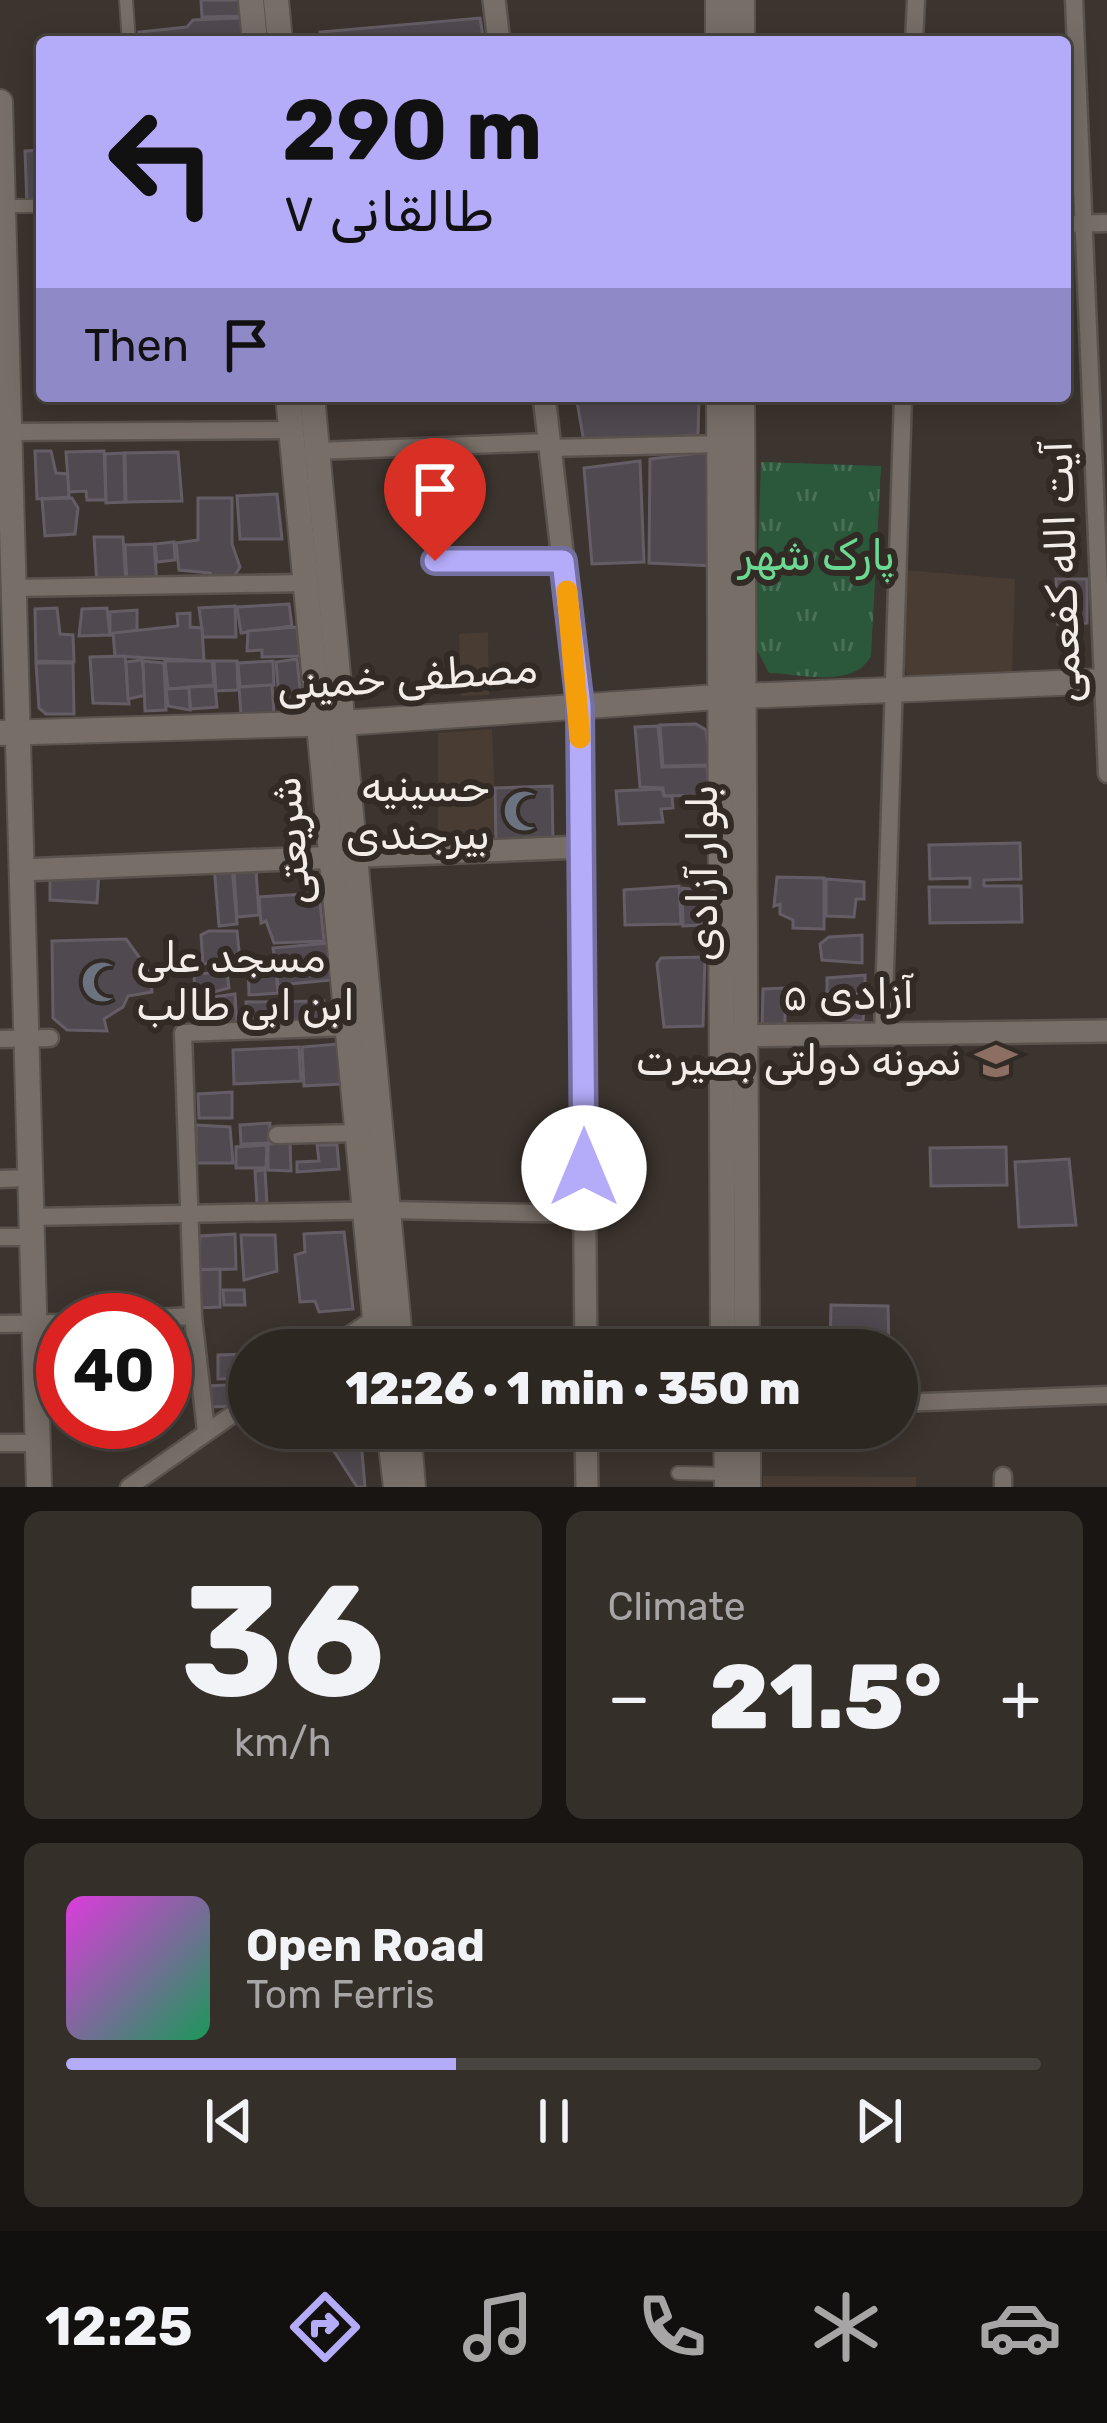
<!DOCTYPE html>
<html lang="en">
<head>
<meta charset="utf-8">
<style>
  body { margin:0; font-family:Rubik,"Noto Naskh Arabic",sans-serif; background:#352f2a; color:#f1f3f6; height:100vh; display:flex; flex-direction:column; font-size:45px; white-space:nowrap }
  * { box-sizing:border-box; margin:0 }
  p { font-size:39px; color:#a7a5a5 }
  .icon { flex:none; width:66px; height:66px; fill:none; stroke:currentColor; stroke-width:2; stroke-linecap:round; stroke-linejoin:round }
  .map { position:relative; height:1487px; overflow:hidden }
  .sheet { display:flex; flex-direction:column; gap:24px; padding:24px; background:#191513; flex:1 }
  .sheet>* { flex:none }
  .guide { position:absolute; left:36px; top:36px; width:1035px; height:366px; border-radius:12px; box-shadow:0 6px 30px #0003,0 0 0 3px #484440; background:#b4acf9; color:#111; overflow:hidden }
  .speed { position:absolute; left:36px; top:1293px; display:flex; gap:24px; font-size:60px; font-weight:700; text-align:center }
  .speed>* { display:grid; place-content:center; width:156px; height:156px; border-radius:50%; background:#2d2722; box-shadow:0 6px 30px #0003,0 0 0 3px #484440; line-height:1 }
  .speed .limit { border:18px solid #d22; background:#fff; color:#111 }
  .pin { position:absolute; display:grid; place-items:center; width:102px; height:102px; color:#fff; margin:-123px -51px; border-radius:50% 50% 50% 0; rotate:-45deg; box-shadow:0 0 12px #0007 }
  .pin .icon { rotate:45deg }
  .me { position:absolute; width:132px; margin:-66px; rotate:0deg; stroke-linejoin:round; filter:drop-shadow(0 0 9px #0008) }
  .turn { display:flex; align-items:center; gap:42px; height:252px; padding:0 48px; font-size:54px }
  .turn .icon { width:156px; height:156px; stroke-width:2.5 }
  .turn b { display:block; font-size:84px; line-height:102px }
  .then { display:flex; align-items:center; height:114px; padding:0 48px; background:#0003; gap:24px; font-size:45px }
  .big { font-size:90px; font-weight:800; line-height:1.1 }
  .sheet .card { flex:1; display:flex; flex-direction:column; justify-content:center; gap:18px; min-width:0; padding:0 42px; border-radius:18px; background:#352f2a }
  .sheet .dial { align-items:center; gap:0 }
  .dial b { font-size:156px; line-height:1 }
  .song { display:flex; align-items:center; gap:36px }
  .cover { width:144px; height:144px; border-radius:18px; background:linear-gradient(135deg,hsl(300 70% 55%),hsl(150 70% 35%)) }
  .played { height:12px; border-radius:6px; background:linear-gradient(90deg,#b4acf9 40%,#484440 40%) }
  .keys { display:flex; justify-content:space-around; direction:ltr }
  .heat { display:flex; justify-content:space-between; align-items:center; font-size:66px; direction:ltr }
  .sheet .tiles { flex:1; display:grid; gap:24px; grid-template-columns:1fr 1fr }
  .card:last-child { grid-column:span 2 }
  .trip { position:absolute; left:228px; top:1329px; width:690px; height:120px; border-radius:60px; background:#2d2722; box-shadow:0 6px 30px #0003,0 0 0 3px #484440; font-weight:800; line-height:120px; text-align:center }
  .dock { display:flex; height:192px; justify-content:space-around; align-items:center; background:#12100e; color:#a7a5a5 }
  .dock .icon { width:84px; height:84px }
  .dock .selected { color:#b4acf9 }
  .dock b { font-size:54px; color:#f1f3f6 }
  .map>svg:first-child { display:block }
  .built { fill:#493c32 }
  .grass { fill:url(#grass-tufts) }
  .building { fill:#504950; stroke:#655d65; stroke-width:3 }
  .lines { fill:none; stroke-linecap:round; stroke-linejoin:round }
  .pedestrian-casing { stroke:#59524d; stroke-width:16 }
  .minor-casing { stroke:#59524d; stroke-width:21 }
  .tertiary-casing { stroke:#59524d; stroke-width:26 }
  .secondary-casing { stroke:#59524d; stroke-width:28 }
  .pedestrian { stroke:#766e67; stroke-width:12 }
  .minor { stroke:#766e67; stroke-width:16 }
  .tertiary { stroke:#766e67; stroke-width:21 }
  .secondary { stroke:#766e67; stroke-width:24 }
  .route-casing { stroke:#7570a2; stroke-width:30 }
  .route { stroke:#b4acf9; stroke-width:21 }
  .slow { stroke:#f59e0b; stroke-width:21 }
  .labels { text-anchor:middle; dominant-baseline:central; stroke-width:12; stroke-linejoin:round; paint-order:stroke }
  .park-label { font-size:42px; fill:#6bd993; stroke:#322a24 }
  .street-label { font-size:42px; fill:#f2ede9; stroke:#322a24 }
  .poi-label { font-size:42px; fill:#f2ede9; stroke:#322a24; text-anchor:end }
</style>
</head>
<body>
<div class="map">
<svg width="1107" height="1487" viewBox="0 0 1107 1487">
  <defs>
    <pattern id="grass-tufts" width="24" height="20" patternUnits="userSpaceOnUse" patternTransform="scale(3)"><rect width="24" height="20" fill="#2b583b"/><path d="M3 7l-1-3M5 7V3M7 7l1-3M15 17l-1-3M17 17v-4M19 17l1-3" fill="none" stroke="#4a7057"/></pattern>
  </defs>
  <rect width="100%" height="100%" fill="#3c342e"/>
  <!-- built -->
  <g class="built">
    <polygon points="904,570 1015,579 1012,676 910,677 902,668"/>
    <polygon points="488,632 489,695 461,696 459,634"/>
    <polygon points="492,729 497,835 438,836 438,733"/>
    <polygon points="763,1476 916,1477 916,1487 763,1487"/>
  </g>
  <!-- grass -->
  <path class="grass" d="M761 462 881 466 871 656C853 689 801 674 769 673L755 646Z"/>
  <!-- building -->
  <g class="building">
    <polygon points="201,0 241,0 242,16 202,17"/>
    <polygon points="241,18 242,42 140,42 139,32 187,27 193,20"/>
    <polygon points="480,18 484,42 321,42 320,32"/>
    <polygon points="42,150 42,205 27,205 25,151"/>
    <polygon points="42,349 42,391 37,391 35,350"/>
    <polygon points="576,396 699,396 698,435 584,442"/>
    <polygon points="35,451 51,451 56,473 68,474 69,497 37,499"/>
    <polygon points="104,451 106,500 87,500 86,491 69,492 66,452"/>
    <polygon points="715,451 714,566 649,563 650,459"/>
    <polygon points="178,452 182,501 126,502 125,453"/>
    <polygon points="124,453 125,502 106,503 105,454"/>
    <polygon points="640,461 644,562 592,564 584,468"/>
    <polygon points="277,494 282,539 240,539 237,496"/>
    <polygon points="72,498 78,508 75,534 45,536 42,499"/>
    <polygon points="198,498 232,498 232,544 240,567 230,583 217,583 210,573 179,570 176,543 198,540"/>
    <polygon points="94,537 123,537 126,585 97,586"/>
    <polygon points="174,542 175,560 157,562 155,544"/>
    <polygon points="154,544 157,584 127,585 125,545"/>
    <polygon points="1056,579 1087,579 1087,623 1058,624"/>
    <polygon points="289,604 292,626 241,633 237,607"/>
    <polygon points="235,606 236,637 203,637 199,608"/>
    <polygon points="57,608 60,634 73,635 74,662 36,661 35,609"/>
    <polygon points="107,608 110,635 79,636 82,609"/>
    <polygon points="137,610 137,630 110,635 110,612"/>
    <polygon points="190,613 190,627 202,628 204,661 115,656 113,633 178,626 177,614"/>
    <polygon points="297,627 300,656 262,657 262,650 247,651 248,631"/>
    <polygon points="125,656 129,704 93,703 90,657"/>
    <polygon points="297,659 302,708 280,709 276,662"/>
    <polygon points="142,660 146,695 128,699 126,662"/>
    <polygon points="143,661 164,663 166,710 145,711"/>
    <polygon points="165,661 212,661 214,685 168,689"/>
    <polygon points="214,661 237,661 238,690 216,691"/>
    <polygon points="273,661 274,685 240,687 238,663"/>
    <polygon points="36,663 73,663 74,714 46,714 39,708"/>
    <polygon points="272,685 274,713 241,715 239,687"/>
    <polygon points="215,686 217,707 191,709 188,687"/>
    <polygon points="189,688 190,710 168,706 166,689"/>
    <polygon points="696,724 706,730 711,765 663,766 660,725"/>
    <polygon points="658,726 662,767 707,766 709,795 664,796 663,788 640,787 635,727"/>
    <polygon points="552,786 553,842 496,844 495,788"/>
    <polygon points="662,789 664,796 672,796 673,808 661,809 663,822 619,824 616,791"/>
    <polygon points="1020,843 1021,879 984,880 984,886 1021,886 1022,922 930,923 929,887 970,887 970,878 930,879 929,845"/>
    <polygon points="214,866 232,866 237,924 219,926"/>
    <polygon points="99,870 97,903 50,900 50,877"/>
    <polygon points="256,870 259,915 237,917 234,871"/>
    <polygon points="777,877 824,878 824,929 793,928 793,920 780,914 780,904 774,906"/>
    <polygon points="826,879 864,882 864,899 856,899 854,917 826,916"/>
    <polygon points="679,886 681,924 625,925 624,890"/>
    <polygon points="682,888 701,890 703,925 683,926"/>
    <polygon points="319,893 324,941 274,943 266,921 261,923 259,897"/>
    <polygon points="209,931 237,931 240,960 203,964 201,935"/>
    <polygon points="862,935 862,963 822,960 820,944 829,937"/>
    <polygon points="126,939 150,972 152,992 128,996 123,1007 104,1019 107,1031 67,1030 53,1018 52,941"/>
    <polygon points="329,943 332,980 278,985 273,948"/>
    <polygon points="705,957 703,1026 664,1027 657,964 661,958"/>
    <polygon points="275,962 278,993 249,995 248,965"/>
    <polygon points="227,972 229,988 195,997 194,974"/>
    <polygon points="865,975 865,994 827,992 827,978"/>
    <polygon points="785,988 785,1034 762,1029 763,989"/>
    <polygon points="827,992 865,994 863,1021 836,1019 825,1009"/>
    <polygon points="235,994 237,1029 200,1030 199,999"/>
    <polygon points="324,1001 326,1026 252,1029 247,1021 246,1002"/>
    <polygon points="337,1044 341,1084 304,1086 302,1047"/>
    <polygon points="299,1047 301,1081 234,1084 233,1050"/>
    <polygon points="232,1092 232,1118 199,1118 198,1094"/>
    <polygon points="270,1123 269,1143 241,1144 240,1125"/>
    <polygon points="196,1125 230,1127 233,1163 196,1163"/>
    <polygon points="290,1143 291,1171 268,1170 268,1144"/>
    <polygon points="267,1145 266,1168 236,1168 236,1147"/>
    <polygon points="317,1145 337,1145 339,1169 297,1172 297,1162 319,1161"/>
    <polygon points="1006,1147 1007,1185 931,1186 930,1148"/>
    <polygon points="1069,1159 1076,1225 1019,1227 1015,1162"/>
    <polygon points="265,1170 267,1204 257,1204 255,1171"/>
    <polygon points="344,1232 353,1309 319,1312 315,1301 300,1302 295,1255 305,1252 304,1234"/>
    <polygon points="235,1234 236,1269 199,1270 200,1236"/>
    <polygon points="241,1235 275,1235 277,1271 244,1280"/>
    <polygon points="220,1269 220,1307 196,1308 195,1270"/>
    <polygon points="223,1290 244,1290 245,1305 224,1305"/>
    <polygon points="831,1305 888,1306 889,1350 830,1350"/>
    <polygon points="290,1329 310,1330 312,1350 282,1350 282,1335"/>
    <polygon points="249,1354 249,1378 218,1379 218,1355"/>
    <polygon points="247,1384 249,1401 242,1406 207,1407 207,1386"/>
    <polygon points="360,1428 365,1487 357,1487 330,1445"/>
  </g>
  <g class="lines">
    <!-- pedestrian casing -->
    <g class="pedestrian-casing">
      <g id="pedestrian">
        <polyline points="126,0 129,42"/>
        <polyline points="4,206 42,206"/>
        <polyline points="678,1473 726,1474"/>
      </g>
    </g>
    <!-- minor casing -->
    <g class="minor-casing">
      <g id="minor">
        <polyline points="1074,0 1107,774"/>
        <polyline points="914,42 916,0"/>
        <polyline points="1065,224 1107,223"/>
        <polyline points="9,432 291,430"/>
        <polyline points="550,448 719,444"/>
        <polyline points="317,451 550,442"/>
        <polyline points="435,561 563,561"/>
        <polyline points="14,588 305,583"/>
        <polyline points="883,1034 903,396"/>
        <polyline points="0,1039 50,1038"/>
        <polyline points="277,1135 356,1133"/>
        <polyline points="0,1179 30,1178"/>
        <polyline points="31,1217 388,1210 585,1214"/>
        <polyline points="0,1237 32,1237"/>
        <polyline points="117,1320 193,1316"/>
        <polyline points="0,1324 63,1323"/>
        <polyline points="327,1350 374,1319"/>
        <polyline points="897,1403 1107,1395"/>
        <polyline points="206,1431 193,1316 183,1033 347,1027"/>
        <polyline points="0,1443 37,1443"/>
        <polyline points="129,1487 249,1403"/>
        <polyline points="1003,1487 1003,1476"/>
      </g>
    </g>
    <!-- tertiary casing -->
    <g class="tertiary-casing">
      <g id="tertiary">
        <polyline points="494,0 499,42"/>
        <polyline points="544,396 580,706 586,1350"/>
        <polyline points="22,870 581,847"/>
        <polyline points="730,1036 1107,1031"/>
        <polyline points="586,1428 587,1487"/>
      </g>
    </g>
    <!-- secondary casing -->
    <g class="secondary-casing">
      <g id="secondary">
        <polyline points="251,0 255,42"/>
        <polyline points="276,0 280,42"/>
        <polyline points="718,42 718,0"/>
        <polyline points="742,42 742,0"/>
        <polyline points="0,102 39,1487"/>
        <polyline points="288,396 378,1350"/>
        <polyline points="312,396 401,1350"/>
        <polyline points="719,396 723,1350"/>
        <polyline points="742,396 747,1350"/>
        <polyline points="0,733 343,723 718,697 1107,681"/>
        <polyline points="389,1428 396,1487"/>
        <polyline points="408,1428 413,1487"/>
        <polyline points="726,1428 727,1487"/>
        <polyline points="748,1428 748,1487"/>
      </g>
    </g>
    <!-- pedestrian -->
    <use href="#pedestrian" class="pedestrian"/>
    <!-- minor -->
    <use href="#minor" class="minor"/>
    <!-- tertiary -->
    <use href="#tertiary" class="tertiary"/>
    <!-- secondary -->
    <use href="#secondary" class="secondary"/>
  </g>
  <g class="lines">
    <!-- route casing -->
    <g class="route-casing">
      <polyline id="route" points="435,561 563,561 580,706 584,1168"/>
    </g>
    <!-- route -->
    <use href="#route" class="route"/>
    <!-- slow -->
    <polyline class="slow" points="567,591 580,738"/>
  </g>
  <!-- icons -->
  <defs>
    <g id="mosque-bare" transform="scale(3.24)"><path d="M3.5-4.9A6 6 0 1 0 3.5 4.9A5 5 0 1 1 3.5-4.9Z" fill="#6b7280" stroke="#322a24" stroke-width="2.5" paint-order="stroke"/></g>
    <g id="school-bare" transform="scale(3.24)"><path d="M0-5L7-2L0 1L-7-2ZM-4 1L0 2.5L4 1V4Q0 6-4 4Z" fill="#8d6e63" stroke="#322a24" stroke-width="2.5" paint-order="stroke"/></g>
  </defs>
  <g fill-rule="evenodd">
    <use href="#mosque-bare" x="524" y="811"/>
    <use href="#mosque-bare" x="102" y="982"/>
    <use href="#school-bare" x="996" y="1061"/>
  </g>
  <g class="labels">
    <!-- park labels -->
    <g class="park-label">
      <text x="817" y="556">پارک شهر</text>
    </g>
    <!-- street labels -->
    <g class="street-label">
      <text transform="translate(1062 572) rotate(-92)">آیت الله کفعمی</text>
      <text transform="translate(407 677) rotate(-4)">مصطفی خمینی</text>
      <text transform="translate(291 841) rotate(-95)">شریعتی</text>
      <text transform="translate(703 873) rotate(-90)">بلوار آزادی</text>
      <text transform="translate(848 995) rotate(-1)">آزادی ۵</text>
    </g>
    <!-- poi labels -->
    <g class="poi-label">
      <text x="490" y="787">حسینیه<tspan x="490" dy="48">بیرجندی</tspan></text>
      <text x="136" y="958" text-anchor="start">مسجد علی<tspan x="136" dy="48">ابن ابی طالب</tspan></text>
      <text x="962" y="1061">نمونه دولتی بصیرت</text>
    </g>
  </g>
</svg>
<div class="speed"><div class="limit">40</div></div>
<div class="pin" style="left:435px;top:561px;background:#d93025"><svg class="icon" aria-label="arrive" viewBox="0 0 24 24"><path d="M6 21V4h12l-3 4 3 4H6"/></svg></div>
<svg class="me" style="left:584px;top:1168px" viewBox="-20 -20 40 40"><circle r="19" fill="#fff"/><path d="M0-13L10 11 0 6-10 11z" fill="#b4acf9"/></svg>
<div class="trip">12:26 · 1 min · 350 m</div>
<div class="guide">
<div class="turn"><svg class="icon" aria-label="left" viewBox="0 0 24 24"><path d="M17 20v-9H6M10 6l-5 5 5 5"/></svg><div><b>290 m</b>طالقانی ۷</div></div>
<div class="then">Then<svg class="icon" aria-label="arrive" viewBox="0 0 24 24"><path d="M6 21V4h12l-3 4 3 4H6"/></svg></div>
</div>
</div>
<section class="sheet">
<div class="tiles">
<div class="card dial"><b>36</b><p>km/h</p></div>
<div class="card"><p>Climate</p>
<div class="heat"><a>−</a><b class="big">21.5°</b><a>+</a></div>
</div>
<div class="card">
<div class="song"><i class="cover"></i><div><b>Open Road</b><p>Tom Ferris</p></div></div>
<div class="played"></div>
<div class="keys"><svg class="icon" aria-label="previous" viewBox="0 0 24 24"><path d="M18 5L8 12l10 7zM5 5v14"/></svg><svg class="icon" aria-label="pause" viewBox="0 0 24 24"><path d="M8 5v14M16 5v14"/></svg><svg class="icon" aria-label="next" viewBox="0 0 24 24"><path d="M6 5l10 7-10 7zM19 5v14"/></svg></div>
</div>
</div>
</section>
<nav class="dock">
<b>12:25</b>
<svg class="icon selected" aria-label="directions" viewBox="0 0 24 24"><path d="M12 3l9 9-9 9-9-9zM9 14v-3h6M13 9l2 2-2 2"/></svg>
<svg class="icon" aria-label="music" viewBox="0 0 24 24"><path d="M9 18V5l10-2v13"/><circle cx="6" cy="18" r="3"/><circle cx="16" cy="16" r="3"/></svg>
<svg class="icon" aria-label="phone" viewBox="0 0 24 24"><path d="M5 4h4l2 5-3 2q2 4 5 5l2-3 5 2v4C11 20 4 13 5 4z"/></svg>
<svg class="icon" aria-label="climate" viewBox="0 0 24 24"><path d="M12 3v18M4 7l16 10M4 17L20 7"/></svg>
<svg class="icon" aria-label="car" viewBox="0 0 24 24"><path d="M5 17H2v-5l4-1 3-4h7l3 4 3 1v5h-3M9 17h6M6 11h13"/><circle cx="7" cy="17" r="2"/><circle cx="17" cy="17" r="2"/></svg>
</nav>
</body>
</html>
